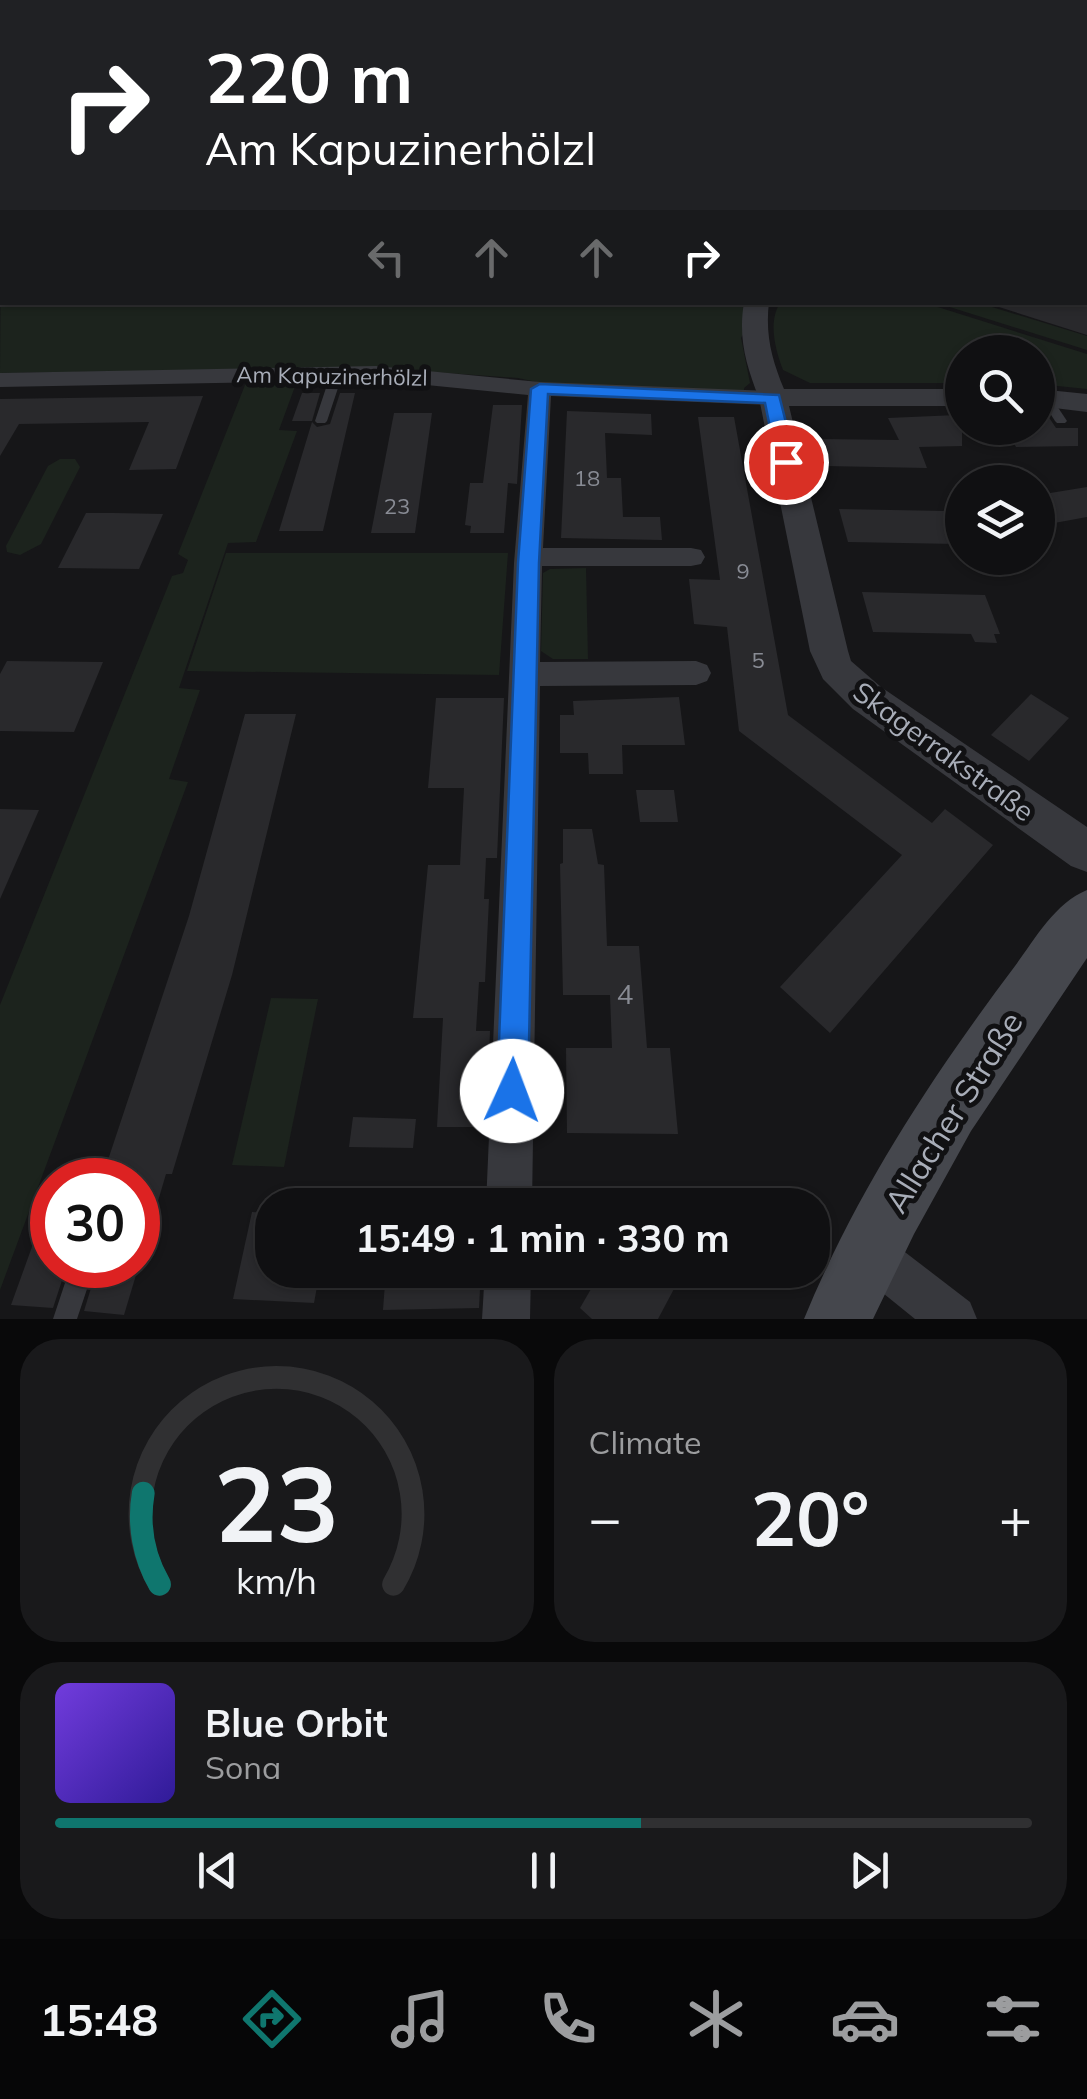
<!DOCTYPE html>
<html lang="en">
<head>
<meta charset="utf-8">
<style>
  body { margin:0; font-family:Mulish,sans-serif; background:#19191b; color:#f1f3f6; height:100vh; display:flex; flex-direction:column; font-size:38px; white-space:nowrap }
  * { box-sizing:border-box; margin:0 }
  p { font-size:32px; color:#9c9d9f }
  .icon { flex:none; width:55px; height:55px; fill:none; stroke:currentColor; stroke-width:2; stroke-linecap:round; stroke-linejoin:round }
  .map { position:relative; height:1319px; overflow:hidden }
  .details { display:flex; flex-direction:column; gap:20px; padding:20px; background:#09090a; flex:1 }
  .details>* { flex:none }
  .banner { position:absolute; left:0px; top:0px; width:1088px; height:305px; box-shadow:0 2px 8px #0004,0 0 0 2px #303032; background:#202124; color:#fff; overflow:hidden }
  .controls { position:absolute; left:945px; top:335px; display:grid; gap:20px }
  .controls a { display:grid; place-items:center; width:110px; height:110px; border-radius:50%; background:#101012; box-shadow:0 2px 8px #0004,0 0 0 2px #303032; font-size:50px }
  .speed { position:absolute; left:30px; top:1158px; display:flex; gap:20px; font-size:50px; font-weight:700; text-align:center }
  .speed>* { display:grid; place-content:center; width:130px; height:130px; border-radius:50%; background:#101012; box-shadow:0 2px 8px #0004,0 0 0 2px #303032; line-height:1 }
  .speed .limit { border:15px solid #d22; background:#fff; color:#111 }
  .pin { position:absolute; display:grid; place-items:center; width:85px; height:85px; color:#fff; margin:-42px; border:5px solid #fff; border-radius:50%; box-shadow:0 2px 10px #0007 }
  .me { position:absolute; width:110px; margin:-55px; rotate:2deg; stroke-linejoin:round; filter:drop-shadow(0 0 8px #0008) }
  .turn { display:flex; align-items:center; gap:35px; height:210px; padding:0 40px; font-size:45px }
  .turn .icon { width:130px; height:130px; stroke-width:2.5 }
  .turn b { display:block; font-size:70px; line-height:85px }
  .lanes { display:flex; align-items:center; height:95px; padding:0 40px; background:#0003; justify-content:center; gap:50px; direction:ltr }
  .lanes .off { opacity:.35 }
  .big { font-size:75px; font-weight:700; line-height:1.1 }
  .details .widget { flex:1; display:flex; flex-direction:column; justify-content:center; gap:15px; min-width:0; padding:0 35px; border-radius:40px; background:#19191b }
  .details .dial { align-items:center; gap:0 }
  .dial svg { height:260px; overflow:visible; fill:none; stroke:#303032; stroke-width:7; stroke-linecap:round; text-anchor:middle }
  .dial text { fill:#f1f3f6; stroke:none }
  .song { display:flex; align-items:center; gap:30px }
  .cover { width:120px; height:120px; border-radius:15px; background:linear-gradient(135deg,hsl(260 70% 55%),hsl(250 70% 35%)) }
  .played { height:10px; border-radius:5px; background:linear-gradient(90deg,#0f766e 60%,#303032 60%) }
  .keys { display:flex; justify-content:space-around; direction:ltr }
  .heat { display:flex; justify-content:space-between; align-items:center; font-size:55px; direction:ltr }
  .details .tiles { flex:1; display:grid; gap:20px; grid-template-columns:1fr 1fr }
  .widget:last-child { grid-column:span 2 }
  .trip { position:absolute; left:255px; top:1188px; width:575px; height:100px; border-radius:40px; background:#101012; box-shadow:0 2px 8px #0004,0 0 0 2px #303032; font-weight:700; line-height:100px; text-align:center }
  .tabs { display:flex; height:160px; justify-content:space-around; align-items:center; background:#060607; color:#9c9d9f }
  .tabs .icon { width:70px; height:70px }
  .tabs .selected { color:#0f766e }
  .tabs b { font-size:45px; color:#f1f3f6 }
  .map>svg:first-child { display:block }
  .green { fill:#1c231d }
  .building { fill:#29292c }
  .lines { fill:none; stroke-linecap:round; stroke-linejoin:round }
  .service { fill:#37383d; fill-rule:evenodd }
  .minor { fill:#37383d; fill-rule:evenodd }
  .tertiary { fill:#37383d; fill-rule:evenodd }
  .secondary { fill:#45474d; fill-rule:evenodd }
  .rail { stroke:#4a4c52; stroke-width:4; stroke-dasharray:5 4; stroke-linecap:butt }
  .route { fill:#1a73e8; stroke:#114b97; stroke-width:2.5 }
  .labels { text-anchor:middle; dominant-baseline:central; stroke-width:10; stroke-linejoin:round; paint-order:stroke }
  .far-street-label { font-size:22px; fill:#a8adb8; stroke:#111113 }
  .number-label { font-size:22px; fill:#888b94 }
  .street-label { font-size:28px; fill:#a8adb8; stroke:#111113 }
  .near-number-label { font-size:28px; fill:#888b94 }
  .near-street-label { font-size:32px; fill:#a8adb8; stroke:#111113 }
</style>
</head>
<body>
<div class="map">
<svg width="1087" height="1319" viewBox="0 0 1087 1319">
  <rect width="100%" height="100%" fill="#161618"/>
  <!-- green -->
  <g class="green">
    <polygon points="2,84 2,302 742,303 747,327 741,338 750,383 744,388 744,396 555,386 518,378 377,368 0,373"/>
    <path d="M925 303 1087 354V389L1038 384V352H962V383H810L783 370C775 349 768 322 780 303Z"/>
    <polygon points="937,303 979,303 1087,336 1087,350"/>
    <polygon points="247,380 297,381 279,430 297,431 256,542 228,543 179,688 200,690 169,779 188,782 0,1290 0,1005 172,576 183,573 188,560 178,554"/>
    <polygon points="60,459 75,459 80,467 41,544 20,555 7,552 6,546 48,466"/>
    <polygon points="226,553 508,553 499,675 187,671"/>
    <polygon points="586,568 588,659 553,659 541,651 543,573 550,569"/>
    <polygon points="271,998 318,999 284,1167 232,1165"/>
  </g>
  <!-- building -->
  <g class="building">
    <polygon points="999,302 1087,302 1087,335 999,307"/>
    <polygon points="302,393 320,393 312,421 292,421"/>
    <polygon points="340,393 355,393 323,531 279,531 312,422 317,427 330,424"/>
    <polygon points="203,396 176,469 129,470 149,422 19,424 0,456 0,399"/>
    <polygon points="493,405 522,405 517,484 508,483 504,533 470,533 471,526 465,525 470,483 483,483"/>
    <polygon points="1038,410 1044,410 1056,428 1078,428 1078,446 1016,447 1006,428 1038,428"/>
    <polygon points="567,411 651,414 652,435 605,433 607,478 621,478 623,517 660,517 662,540 561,538"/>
    <polygon points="394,413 432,413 415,533 371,533"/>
    <polygon points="957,415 962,424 962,446 919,447 927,468 826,466 819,439 899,440 888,418"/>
    <polygon points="698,417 734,417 788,715 932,823 945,809 993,845 830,1033 780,987 902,855 739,731 727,627 694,624 689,579 720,580"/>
    <polygon points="1087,487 1087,517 1038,526 1038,495"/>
    <polygon points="839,509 944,511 957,544 848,542"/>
    <polygon points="86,513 114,513 163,514 139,569 58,568"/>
    <polygon points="862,592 985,595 1000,634 994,634 997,643 975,642 971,634 873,632"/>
    <polygon points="7,661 103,662 74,732 0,731 0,674"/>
    <polygon points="1031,694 1069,718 1029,761 991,735"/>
    <polygon points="679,697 685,745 622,745 623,774 589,774 588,753 560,753 560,715 574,715 573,701"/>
    <polygon points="436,698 504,698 497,858 486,858 484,899 489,899 485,982 479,982 476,1031 490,1031 486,1127 437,1127 443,1018 413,1018 428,865 460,865 464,788 428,788"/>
    <polygon points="245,714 296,714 232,975 172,1174 166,1174 143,1252 138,1252 138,1171 105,1169 189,916"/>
    <polygon points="636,790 674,790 678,822 640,822"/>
    <polygon points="0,809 39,810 0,899"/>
    <polygon points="563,829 592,829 598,864 604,865 607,946 639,946 647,1048 670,1048 678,1134 567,1133 566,1048 612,1048 610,995 563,995 560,864 563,863"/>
    <polygon points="353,1117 416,1119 413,1148 349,1147"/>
    <polygon points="50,1197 52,1265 67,1265 53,1308 11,1305"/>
    <polygon points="252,1212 272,1213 272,1270 320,1270 314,1303 233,1299"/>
    <polygon points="98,1265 139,1265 124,1315 84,1311"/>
    <polygon points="386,1270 481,1270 479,1308 383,1310"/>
    <polygon points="602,1270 684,1270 658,1319 592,1319 580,1308"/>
  </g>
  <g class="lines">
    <!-- service -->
    <g class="service">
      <rect x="1085" y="238" width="2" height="6"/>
      <polygon points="337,370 343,373 327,421 325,423 317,423 315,421 331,373"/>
      <polygon points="1047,396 1051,397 1067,421 1065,423 1057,423 1055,421 1041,399"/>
      <polygon points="71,1265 95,1265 77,1319 53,1319"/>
    </g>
    <!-- minor -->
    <g class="minor">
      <polygon points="537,0 557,0 559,2 539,2"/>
      <polygon points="769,0 781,0 782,2 770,2"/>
      <rect x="1085" y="46" width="2" height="8"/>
      <rect x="0" y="77" width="2" height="8"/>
      <rect x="1085" y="123" width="2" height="10"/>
      <polygon points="376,366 540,382 773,391 784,398 773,405 551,396 543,548 691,548 701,550 705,557 701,564 691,566 542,566 540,662 696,661 707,665 711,673 707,681 696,685 540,686 532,1205 486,1205 514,563 528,395 376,380 0,387 0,373"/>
      <polygon points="868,1229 884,1236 970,1302 977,1319 915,1319 852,1268 845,1252 852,1236"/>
      <polygon points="485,1270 531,1270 530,1319 482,1319"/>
    </g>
    <!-- tertiary -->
    <g class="tertiary">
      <polygon points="330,0 350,0 351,2 331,2"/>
      <path d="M744 302H769C765 335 772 360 784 389H962V406H789L848 651 851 661 881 687 1087 827V872L1071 866 853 709 823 679 810 651 759 398C746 365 738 338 744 302Z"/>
      <polygon points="1038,389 1087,394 1087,412 1038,406"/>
    </g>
    <!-- secondary -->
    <path class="secondary" d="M1087 890V958L971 1131 914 1234 873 1319H804C856 1192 933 1075 1015 966 1035 939 1055 903 1087 890Z"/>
    <!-- rail -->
    <polyline class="rail" points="378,0 386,2"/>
  </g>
  <!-- route -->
  <polygon class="route" points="540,384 779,395 796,462 786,468 777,462 765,403 548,394 539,563 528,1091 524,1103 512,1107 501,1103 497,1091 518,563 531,389"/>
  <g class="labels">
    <!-- far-street labels -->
    <g class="far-street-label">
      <text transform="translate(332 376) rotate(1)">Am Kapuzinerhölzl</text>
    </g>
    <!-- number labels -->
    <g class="number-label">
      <text x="587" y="478">18</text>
      <text x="397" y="506">23</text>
      <text x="743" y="571">9</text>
      <text x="758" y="660">5</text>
    </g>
    <!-- street labels -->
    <g class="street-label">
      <text transform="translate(944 751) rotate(36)">Skagerrakstraße</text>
    </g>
    <!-- near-number labels -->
    <g class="near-number-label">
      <text x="625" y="993">4</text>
    </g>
    <!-- near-street labels -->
    <g class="near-street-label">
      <text transform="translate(953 1112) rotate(-58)">Allacher Straße</text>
    </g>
  </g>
</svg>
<div class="controls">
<a><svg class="icon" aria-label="search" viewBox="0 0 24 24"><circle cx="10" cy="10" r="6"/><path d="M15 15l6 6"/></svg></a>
<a><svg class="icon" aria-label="layers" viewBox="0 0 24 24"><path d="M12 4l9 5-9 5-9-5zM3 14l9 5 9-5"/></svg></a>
</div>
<div class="speed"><div class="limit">30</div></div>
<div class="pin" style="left:786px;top:462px;background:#d93025"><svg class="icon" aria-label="arrive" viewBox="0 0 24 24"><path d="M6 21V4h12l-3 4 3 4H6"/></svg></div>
<svg class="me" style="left:512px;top:1091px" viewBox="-20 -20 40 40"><circle r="19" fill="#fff"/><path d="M0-13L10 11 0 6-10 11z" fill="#1a73e8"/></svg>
<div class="trip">15:49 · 1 min · 330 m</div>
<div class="banner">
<div class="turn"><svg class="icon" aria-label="right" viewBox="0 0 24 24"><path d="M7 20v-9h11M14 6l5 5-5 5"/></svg><div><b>220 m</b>Am Kapuzinerhölzl</div></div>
<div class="lanes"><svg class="icon off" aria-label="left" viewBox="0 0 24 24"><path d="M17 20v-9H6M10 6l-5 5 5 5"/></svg><svg class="icon off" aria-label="ahead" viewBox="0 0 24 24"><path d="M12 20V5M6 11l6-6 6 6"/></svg><svg class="icon off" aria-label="ahead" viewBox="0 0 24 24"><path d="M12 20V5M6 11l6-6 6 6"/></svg><svg class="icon" aria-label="right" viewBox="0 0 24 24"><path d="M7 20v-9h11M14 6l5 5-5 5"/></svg></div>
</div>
</div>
<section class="details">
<div class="tiles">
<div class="widget dial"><svg viewBox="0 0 100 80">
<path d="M14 69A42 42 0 1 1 86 69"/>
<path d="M14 69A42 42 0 0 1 9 41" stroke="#0f766e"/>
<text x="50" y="56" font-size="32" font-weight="700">23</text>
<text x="50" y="72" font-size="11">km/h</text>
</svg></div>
<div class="widget"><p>Climate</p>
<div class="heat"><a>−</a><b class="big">20°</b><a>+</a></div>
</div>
<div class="widget">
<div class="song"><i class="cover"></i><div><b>Blue Orbit</b><p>Sona</p></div></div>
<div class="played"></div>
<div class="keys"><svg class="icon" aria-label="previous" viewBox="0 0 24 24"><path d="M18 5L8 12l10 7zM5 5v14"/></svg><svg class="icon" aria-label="pause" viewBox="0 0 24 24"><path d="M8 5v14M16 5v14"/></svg><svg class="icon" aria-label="next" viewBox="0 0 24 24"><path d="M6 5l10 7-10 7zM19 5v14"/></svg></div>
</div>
</div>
</section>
<nav class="tabs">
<b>15:48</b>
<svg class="icon selected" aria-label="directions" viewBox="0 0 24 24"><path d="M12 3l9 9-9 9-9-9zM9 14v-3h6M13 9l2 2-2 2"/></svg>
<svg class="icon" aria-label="music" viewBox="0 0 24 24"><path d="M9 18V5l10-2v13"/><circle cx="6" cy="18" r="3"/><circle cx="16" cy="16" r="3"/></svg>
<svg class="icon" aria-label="phone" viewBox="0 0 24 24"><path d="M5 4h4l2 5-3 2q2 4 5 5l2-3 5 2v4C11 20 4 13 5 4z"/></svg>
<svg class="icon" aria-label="climate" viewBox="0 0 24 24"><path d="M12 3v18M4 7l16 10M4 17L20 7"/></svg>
<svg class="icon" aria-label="car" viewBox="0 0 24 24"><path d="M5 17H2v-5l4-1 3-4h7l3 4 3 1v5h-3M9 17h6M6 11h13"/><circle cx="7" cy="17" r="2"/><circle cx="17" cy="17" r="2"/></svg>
<svg class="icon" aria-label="filters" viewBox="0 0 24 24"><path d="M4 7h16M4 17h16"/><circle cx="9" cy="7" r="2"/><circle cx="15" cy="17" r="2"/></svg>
</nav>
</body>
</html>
